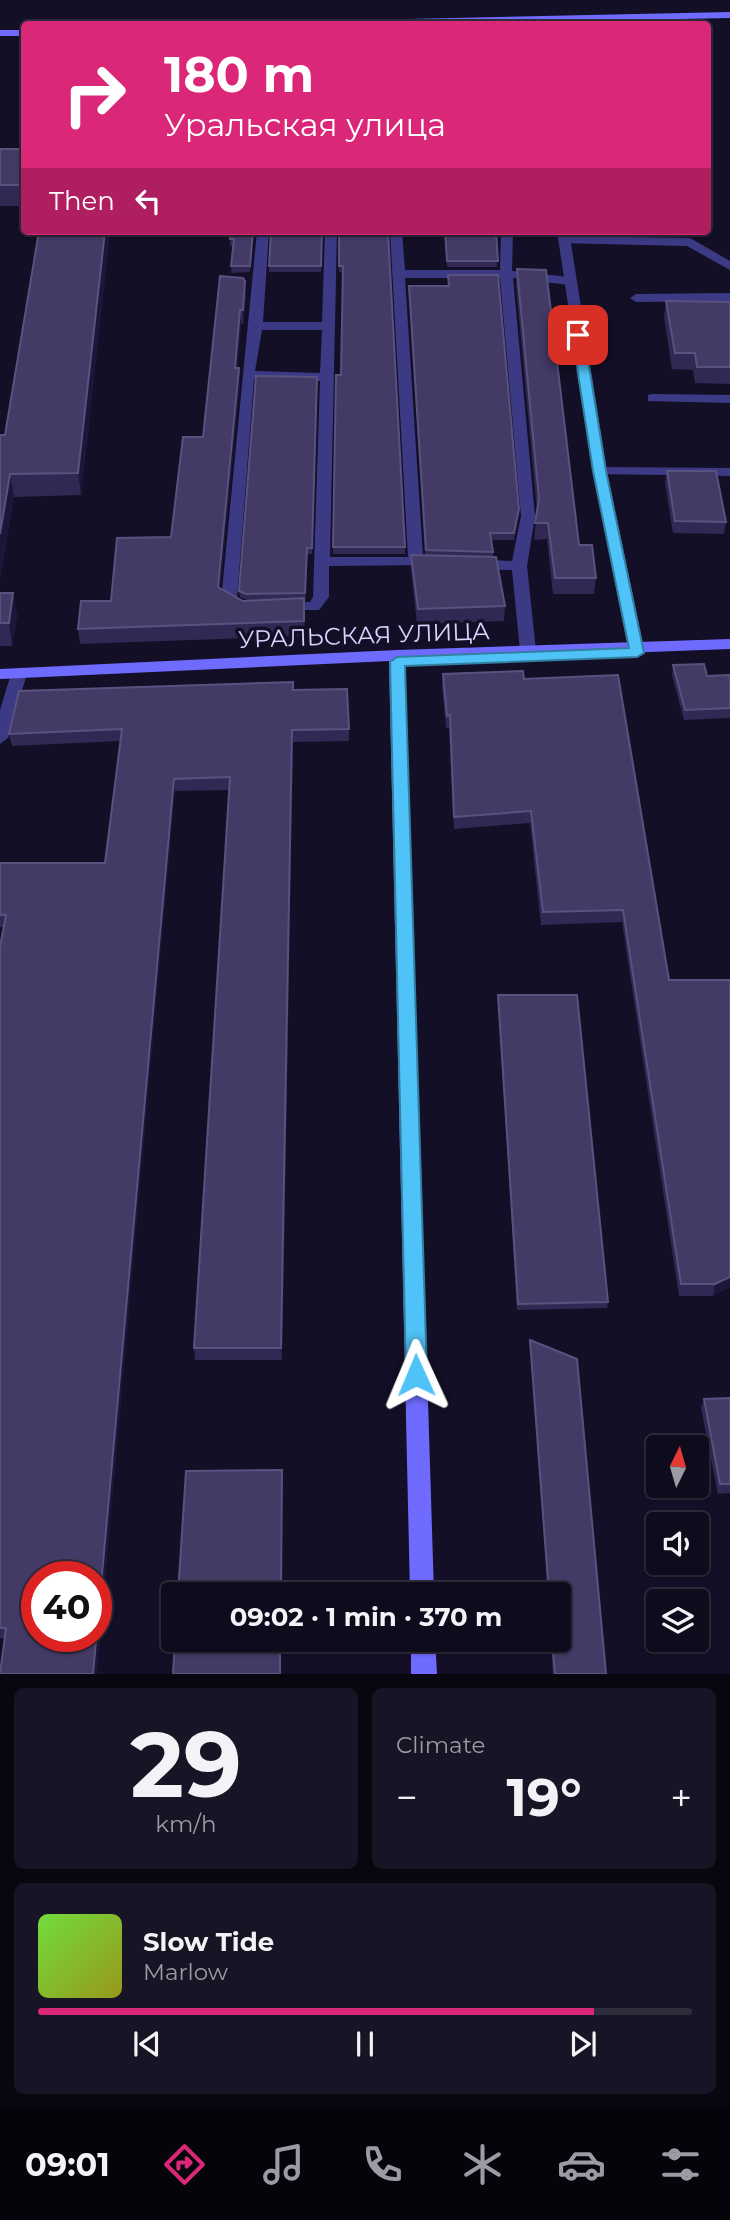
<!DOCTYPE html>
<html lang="en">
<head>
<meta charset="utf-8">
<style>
  body { margin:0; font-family:Montserrat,sans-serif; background:#171425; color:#f1f3f6; height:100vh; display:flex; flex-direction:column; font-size:26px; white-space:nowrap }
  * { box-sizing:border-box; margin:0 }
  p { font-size:23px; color:#9b9ba3 }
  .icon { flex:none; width:38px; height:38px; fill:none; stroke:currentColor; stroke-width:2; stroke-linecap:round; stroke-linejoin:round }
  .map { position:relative; height:1674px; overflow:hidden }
  .panel { display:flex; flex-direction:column; gap:14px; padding:14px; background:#08060f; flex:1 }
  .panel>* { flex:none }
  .guide { position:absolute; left:21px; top:21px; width:690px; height:214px; border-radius:7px; box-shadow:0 2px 5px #0004,0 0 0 2px #2e2b3b; background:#db2777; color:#fff; overflow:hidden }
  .needle { width:46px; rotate:5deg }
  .controls { position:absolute; left:646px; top:1435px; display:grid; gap:14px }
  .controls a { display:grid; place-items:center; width:63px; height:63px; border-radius:7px; background:#0e0b1c; box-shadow:0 2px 5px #0004,0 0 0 2px #2e2b3b; font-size:35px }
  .speed { position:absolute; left:21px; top:1561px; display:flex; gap:14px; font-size:35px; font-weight:700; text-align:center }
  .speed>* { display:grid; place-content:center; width:91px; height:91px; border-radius:50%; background:#0e0b1c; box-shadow:0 2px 5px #0004,0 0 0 2px #2e2b3b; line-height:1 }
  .speed .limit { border:10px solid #d22; background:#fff; color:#111 }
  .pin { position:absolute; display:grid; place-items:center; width:60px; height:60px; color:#fff; margin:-30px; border-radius:14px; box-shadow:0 4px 10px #0006 }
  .me { position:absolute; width:77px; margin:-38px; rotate:359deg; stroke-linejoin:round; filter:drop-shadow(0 0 5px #0008) }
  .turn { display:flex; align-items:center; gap:24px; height:147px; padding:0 28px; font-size:32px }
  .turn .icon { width:91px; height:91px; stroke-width:2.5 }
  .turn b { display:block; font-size:49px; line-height:60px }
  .then { display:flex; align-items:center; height:66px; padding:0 28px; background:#0003; gap:14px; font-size:26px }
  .big { font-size:52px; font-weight:700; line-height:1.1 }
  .panel .widget { flex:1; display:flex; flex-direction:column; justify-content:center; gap:10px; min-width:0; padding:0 24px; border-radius:10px; background:#171425 }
  .panel .dial { align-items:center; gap:0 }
  .dial b { font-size:91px; line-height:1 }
  .song { display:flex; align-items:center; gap:21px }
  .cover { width:84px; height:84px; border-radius:10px; background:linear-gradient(135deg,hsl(100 70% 55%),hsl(60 70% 35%)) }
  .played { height:7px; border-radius:4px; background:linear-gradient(90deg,#db2777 85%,#2e2b3b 85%) }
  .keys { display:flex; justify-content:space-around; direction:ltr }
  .heat { display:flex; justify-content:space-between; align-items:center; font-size:38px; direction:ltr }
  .panel .tiles { flex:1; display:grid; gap:14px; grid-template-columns:1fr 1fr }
  .widget:last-child { grid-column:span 2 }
  .trip { position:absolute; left:161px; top:1582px; width:410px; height:70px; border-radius:7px; background:#0e0b1c; box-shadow:0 2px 5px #0004,0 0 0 2px #2e2b3b; font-weight:700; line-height:70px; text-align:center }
  .tabs { display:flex; height:112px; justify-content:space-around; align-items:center; background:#06040b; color:#9b9ba3 }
  .tabs .icon { width:49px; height:49px }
  .tabs .selected { color:#db2777 }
  .tabs b { font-size:32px; color:#f1f3f6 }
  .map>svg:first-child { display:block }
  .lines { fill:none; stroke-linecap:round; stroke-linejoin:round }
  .lane { fill:#3d3a85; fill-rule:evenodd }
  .street { fill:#3d3a85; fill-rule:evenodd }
  .secondary { fill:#6f6bff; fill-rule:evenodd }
  .wall { fill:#312854 }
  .shaded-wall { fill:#1d163a }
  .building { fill:#433a66; stroke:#5a527e; stroke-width:2; fill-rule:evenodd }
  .route { fill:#4fc3f7; stroke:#337fa1; stroke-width:2 }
  .labels { text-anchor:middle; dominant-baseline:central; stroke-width:7; stroke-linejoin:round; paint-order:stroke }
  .street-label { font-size:24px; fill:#d9d4ff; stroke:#130f26 }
</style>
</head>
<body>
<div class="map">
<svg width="730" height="1674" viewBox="0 0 730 1674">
  <rect width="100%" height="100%" fill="#130f26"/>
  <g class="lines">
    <!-- lane -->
    <g class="lane">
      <path d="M257 231H269L263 322H322L325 231H337L330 557H408L390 231H402L405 270H500L501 231H513L512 271 569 277 575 281 569 285 513 278 535 516 527 566 536 651 534 655 528 656 520 651 512 570 474 569 466 564 474 559 512 561 521 516 500 278H405L423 557 430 559 432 562 430 565 329 566V597L319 610H277L274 607 277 604 310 602 313 597 320 381 254 379 237 599 252 608 244 613 221 601ZM262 330H322L320 373 255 371Z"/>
      <polygon points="564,236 690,238 730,261 730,270 687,246 560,243 558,240"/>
      <polygon points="730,293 730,301 636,302 630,298 636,294"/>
      <polygon points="653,394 730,395 730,403 648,401 648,395"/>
      <polygon points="600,467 730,468 730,476 595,474 593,471"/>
      <polygon points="18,672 26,677 8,738 0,744 0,710 10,677"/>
    </g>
    <!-- street -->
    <polygon class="street" points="557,231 569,231 607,471 645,653 637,658 629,653 593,471"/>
    <!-- secondary -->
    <g class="secondary">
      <polygon points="730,12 730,18 432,24 311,24 316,21"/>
      <rect x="0" y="30" width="24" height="6"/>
      <polygon points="730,639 730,649 405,661 434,1594 410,1594 389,661 0,679 0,669 397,650"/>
      <polygon points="411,1640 435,1640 437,1674 411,1674"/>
    </g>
  </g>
  <!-- wall -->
  <g class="wall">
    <rect x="0" y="149" width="24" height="57"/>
    <polygon points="39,231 110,231 81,495 14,497 0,579 5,435"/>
    <polygon points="231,231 254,231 250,272 231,273 233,246 230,246"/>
    <polygon points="322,231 321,272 269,272 269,266"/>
    <polygon points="339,231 405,547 405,554 333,554 336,375 341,375 343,272 339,272"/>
    <polygon points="445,231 496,231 497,267 447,267"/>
    <polygon points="517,269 579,545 596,578 594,594 553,594 547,539 534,540 537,511 516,285"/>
    <polygon points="448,275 519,509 518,516 514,540 491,540 493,552 493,557 505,606 504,621 417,624 411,570 411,555 425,556 409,292 448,286"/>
    <polygon points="220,276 246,295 243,324 241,324 237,368 239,368 240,382 220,589 243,601 247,600 240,597 239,591 317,377 312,554 307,554 304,636 80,644 78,629 111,601 171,537 203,437"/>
    <polygon points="666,301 730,302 730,384 695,383 693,370 672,369 664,317"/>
    <polygon points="667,471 726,522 724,534 673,533 665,483"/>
    <polygon points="0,593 13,593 17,616 12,646 0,646"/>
    <polygon points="673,665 707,676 730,675 730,718 684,720 672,675"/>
    <polygon points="443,674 524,679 669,980 730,1287 713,1296 679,1296 622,922 541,925 530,823 454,829 449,728 446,728 442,686"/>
    <polygon points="293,690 349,729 349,741 293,742 282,1360 195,1360 194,1348 230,790 175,791 5,1638 0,1638 0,947 4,927 0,927 0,863 105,863 120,741 12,746 9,734"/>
    <polygon points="498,995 608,1302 607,1308 517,1310 498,1002"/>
    <polygon points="530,1340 606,1674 553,1674 551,1640 558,1640 558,1594 548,1594 530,1346"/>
    <polygon points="730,1398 730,1493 718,1494 701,1408 704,1399"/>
  </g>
  <!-- shaded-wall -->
  <g class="shaded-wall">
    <polygon points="105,231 110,231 81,495 78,473"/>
    <polygon points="253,231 254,231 250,272 250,266"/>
    <polygon points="245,281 246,295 243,324 243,310"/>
    <polygon points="240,310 241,324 236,382 235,368"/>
    <polygon points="239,368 240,382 219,602 218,587"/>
    <polygon points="10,474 14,497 0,579 0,534"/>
    <polygon points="13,593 17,616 12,646 9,623"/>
    <polygon points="292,730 293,742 282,1360 281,1348"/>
    <polygon points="174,779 175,791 97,1674 93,1674"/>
    <polygon points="730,1277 730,1287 713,1296 715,1284"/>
  </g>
  <!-- building -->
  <g class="building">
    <rect x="0" y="149" width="24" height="36"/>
    <polygon points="39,231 105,231 78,473 10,474 0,534 0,435 5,435"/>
    <polygon points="231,231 253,231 250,266 231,266 234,239 230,239"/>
    <polygon points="271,231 322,231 321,266 269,266"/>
    <polygon points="339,231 388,231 405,547 333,547 336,375 341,375 343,266 339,266"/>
    <polygon points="445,231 496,231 498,261 447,261"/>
    <polygon points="517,269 546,270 579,545 592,545 596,578 555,578 548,523 535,523 539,499"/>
    <polygon points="448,275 498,275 519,509 514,533 490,533 493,552 426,550 409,286 449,286"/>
    <polygon points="220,276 243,278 245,281 243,310 240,310 235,368 239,368 218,587 243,601 304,598 304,621 78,629 81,601 111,601 117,538 171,537 183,437 203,437"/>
    <polygon points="666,301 730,302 730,367 697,367 695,353 675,353"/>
    <polygon points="256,376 317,377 312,548 307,548 305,593 246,594 239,591"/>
    <polygon points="667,471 716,471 726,522 675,521"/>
    <polygon points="411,555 496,557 505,606 418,609"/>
    <polygon points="0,593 13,593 9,623 0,623"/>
    <polygon points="704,664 707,676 730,675 730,708 685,710 673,665"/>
    <polygon points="523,671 524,679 618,675 669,980 730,980 730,1277 715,1284 681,1284 623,910 543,912 531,811 454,817 450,715 447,716 443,674"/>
    <path d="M293 682V690L347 689 349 729 292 730 281 1348H194L230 777 174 779 93 1674H0L6 1628H0V947L6 915H0V863H105L122 729 9 734 19 691ZM37 1577H96V1636H37Z"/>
    <polygon points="498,995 577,995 608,1302 518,1304"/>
    <polygon points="530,1340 577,1359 606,1674 555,1674 552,1640 558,1640 558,1594 549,1594"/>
    <polygon points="730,1398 730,1484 720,1484 704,1399"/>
    <polygon points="282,1470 281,1594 178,1594 186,1471"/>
    <polygon points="175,1640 280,1640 280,1674 173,1674"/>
  </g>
  <!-- route -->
  <polygon class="route" points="578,332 584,335 606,471 644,653 637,657 405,666 427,1375 424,1381 416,1384 409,1381 406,1375 390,662 397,657 629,648 593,471 572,335"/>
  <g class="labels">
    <!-- street labels -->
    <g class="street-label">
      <text transform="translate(364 635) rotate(-2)">УРАЛЬСКАЯ УЛИЦА</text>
    </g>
  </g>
</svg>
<div class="controls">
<a><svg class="needle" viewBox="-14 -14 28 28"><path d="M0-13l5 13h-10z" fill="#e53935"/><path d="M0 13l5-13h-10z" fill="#9b9ba3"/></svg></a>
<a><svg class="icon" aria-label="sound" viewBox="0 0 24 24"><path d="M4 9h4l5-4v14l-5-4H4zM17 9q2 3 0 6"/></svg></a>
<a><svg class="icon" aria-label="layers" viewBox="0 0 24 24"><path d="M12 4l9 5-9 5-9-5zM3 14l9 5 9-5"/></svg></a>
</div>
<div class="speed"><div class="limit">40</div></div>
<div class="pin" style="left:578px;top:335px;background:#d93025"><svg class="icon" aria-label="arrive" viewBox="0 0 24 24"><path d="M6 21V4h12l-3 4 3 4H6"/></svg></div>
<svg class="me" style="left:416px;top:1375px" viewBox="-20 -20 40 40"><path d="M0-17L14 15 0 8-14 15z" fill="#4fc3f7" stroke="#fff" stroke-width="4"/></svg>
<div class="trip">09:02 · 1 min · 370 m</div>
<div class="guide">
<div class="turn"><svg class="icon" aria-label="right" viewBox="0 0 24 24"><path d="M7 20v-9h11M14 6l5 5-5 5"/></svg><div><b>180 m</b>Уральская улица</div></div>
<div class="then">Then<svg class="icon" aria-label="left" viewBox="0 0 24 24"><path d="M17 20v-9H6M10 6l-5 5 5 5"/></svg></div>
</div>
</div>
<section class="panel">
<div class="tiles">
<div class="widget dial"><b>29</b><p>km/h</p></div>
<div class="widget"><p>Climate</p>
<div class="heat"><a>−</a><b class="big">19°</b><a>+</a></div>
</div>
<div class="widget">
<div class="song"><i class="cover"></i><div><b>Slow Tide</b><p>Marlow</p></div></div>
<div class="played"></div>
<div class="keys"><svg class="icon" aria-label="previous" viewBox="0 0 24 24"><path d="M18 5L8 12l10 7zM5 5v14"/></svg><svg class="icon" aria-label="pause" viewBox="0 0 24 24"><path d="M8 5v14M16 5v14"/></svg><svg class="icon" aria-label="next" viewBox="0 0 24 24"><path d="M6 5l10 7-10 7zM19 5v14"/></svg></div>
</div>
</div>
</section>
<nav class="tabs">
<b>09:01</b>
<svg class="icon selected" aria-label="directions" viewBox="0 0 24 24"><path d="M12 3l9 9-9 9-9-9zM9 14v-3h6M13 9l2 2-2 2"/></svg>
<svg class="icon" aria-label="music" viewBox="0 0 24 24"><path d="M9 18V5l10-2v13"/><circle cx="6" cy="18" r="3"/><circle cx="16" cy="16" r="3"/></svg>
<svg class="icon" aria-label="phone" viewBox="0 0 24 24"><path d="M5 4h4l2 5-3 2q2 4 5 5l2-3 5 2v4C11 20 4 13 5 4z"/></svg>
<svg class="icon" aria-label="climate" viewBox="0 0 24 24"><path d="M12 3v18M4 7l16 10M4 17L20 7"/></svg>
<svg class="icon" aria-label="car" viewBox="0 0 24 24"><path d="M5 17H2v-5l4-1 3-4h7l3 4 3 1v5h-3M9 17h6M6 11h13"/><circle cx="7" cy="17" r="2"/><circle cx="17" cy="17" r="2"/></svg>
<svg class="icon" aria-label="filters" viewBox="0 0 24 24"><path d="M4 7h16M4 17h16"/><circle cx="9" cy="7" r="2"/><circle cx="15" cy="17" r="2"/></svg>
</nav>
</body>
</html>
